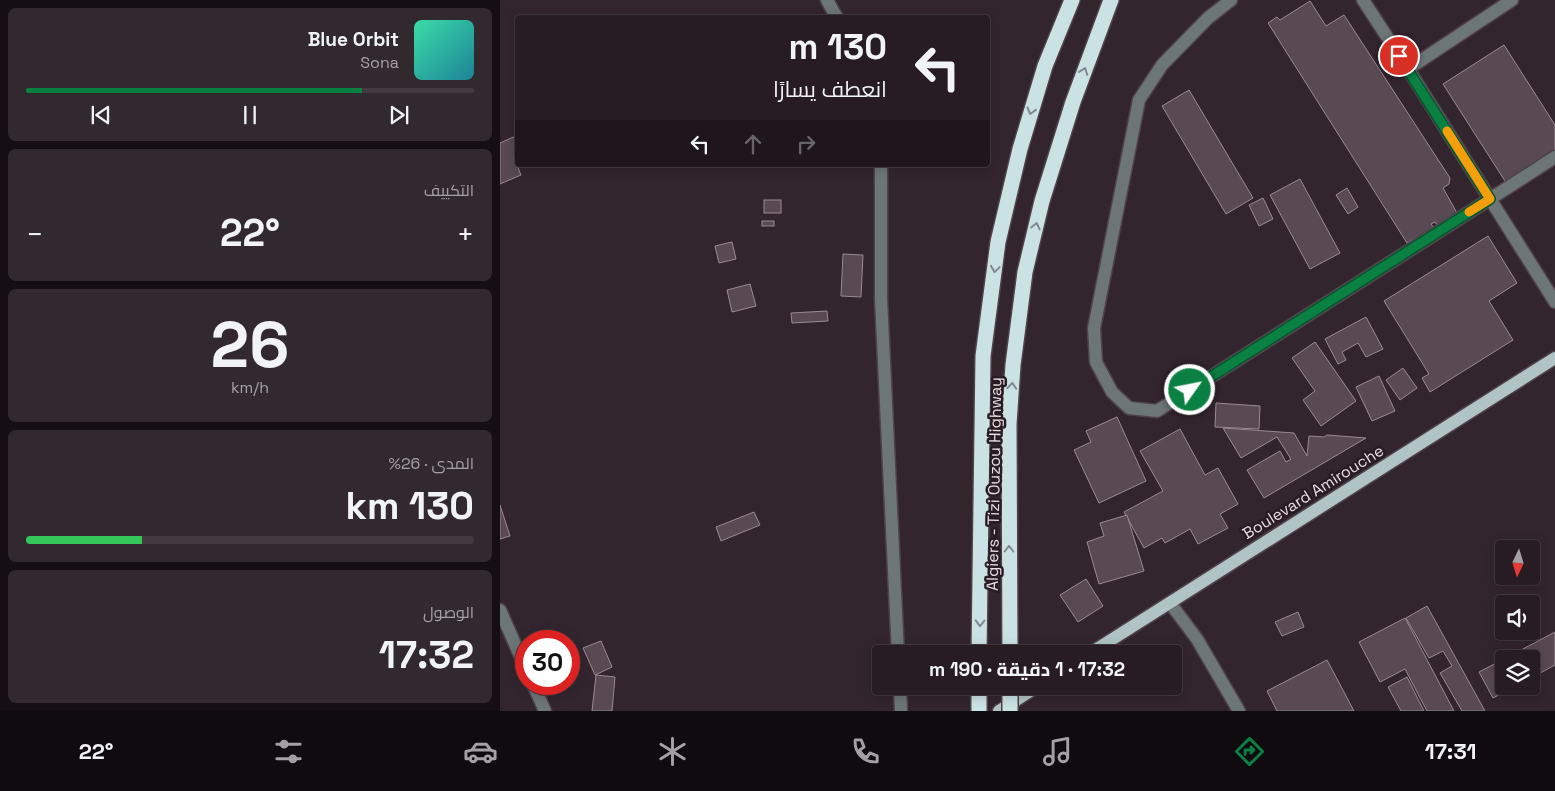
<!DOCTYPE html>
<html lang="ar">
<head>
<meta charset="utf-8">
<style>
  body { margin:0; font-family:"Space Grotesk",Cairo,sans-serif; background:#32292f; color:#f1f3f6; direction:rtl; height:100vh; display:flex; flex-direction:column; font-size:19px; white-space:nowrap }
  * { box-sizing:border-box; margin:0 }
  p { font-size:16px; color:#a4a1a5 }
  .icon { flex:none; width:28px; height:28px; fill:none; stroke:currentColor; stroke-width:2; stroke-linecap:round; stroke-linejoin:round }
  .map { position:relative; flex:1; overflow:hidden; direction:ltr }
  .panel { display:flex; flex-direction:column; gap:8px; padding:8px; background:#150f13; width:500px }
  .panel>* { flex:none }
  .hud { position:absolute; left:15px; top:15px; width:475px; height:152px; border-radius:5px; box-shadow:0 2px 12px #0003,0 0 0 1px #423a40; direction:rtl; background:#261c22; color:#f1f3f6; overflow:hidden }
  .needle { width:32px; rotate:184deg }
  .fabs { position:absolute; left:995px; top:540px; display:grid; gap:10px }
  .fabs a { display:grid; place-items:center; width:45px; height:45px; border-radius:5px; background:#261c22; box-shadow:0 2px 12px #0003,0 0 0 1px #423a40; font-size:25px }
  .speed { position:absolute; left:15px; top:630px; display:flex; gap:10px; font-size:25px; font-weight:700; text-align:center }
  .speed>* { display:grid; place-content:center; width:65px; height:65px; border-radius:50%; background:#261c22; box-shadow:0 2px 12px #0003,0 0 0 1px #423a40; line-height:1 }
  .speed .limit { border:8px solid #d22; background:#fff; color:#111 }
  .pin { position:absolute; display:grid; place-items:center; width:42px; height:42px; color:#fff; margin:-21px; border:2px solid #fff; border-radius:50%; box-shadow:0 1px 5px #0007 }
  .me { position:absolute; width:55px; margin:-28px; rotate:57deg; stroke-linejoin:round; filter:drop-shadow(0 0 4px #0008) }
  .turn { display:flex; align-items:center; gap:18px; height:105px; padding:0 20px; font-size:22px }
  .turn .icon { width:65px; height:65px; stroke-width:2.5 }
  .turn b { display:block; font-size:35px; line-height:42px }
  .lanes { display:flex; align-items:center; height:48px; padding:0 20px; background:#0003; justify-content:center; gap:25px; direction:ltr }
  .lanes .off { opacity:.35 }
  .big { font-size:38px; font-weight:700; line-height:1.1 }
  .panel .card { flex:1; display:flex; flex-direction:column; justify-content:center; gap:8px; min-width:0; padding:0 18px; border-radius:8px; background:#32292f }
  .panel .dial { align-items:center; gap:0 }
  .dial b { font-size:65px; line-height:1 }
  .song { display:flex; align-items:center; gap:15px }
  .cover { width:60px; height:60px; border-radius:8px; background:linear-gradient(135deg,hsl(160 70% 55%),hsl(190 70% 35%)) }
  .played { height:5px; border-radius:2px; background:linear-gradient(90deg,#0b8043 75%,#423a40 75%) }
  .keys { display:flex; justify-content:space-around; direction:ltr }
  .heat { display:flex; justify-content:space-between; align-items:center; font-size:28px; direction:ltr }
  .charge { height:8px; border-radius:4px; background:linear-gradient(90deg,#34c759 26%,#423a40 0) }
  .trip { position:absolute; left:372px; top:645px; width:310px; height:50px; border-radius:5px; background:#261c22; box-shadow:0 2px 12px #0003,0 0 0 1px #423a40; font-weight:700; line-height:50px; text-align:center; direction:rtl }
  .dock { display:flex; height:80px; justify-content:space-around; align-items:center; background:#0f0b0e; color:#a4a1a5 }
  .dock .icon { width:35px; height:35px }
  .dock .active { color:#0b8043 }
  .dock b { font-size:22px; color:#f1f3f6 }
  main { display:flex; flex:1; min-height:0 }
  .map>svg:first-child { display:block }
  .building { fill:#584952; stroke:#9b8a95 }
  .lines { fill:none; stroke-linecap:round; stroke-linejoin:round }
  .minor-casing { stroke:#50424b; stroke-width:15 }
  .major-casing { stroke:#50424b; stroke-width:15 }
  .highway-casing { stroke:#50424b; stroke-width:18 }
  .minor { stroke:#6d7677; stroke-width:12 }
  .major { stroke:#b0c4c5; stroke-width:12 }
  .highway { stroke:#cbe2e4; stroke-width:15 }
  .highway-bridge-casing { stroke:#50424b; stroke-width:18; stroke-linecap:butt }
  .highway-bridge { stroke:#cbe2e4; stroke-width:15 }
  .oneway { stroke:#82898e }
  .route-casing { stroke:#07532c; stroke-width:12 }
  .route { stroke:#0b8043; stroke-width:9 }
  .slow { stroke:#f59e0b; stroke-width:9 }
  .labels { text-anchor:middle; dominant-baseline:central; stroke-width:5; stroke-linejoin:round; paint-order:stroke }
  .street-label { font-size:16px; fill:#e7dde3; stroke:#291c24 }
</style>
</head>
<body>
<main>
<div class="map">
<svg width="1055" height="711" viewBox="0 0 1055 711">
  <rect width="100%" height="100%" fill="#33252e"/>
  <!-- building -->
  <g class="building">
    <polygon points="810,1 826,26 844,15 950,178 949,184 943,188 957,213 937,225 935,222 931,224 934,228 907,243 768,23 777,17 780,20"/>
    <polygon points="1004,45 1055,125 1055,164 1012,192 943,84"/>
    <polygon points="689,90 753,198 726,214 662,106"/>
    <polygon points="18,135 18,157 14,158 21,175 0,184 0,143"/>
    <polygon points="800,179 840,253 810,269 770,195"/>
    <polygon points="847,188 858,207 848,214 836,195"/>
    <polygon points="763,198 773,219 759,226 749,205"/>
    <rect x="264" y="200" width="17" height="13"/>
    <rect x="262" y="221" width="12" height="5"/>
    <polygon points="988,236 1017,283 989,301 1013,340 930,392 922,378 929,374 884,301"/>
    <polygon points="232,242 236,259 219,263 215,246"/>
    <polygon points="343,254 363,255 361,297 341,296"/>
    <polygon points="250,284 256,306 232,312 227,290"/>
    <polygon points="327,311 328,321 292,323 291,313"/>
    <polygon points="866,317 883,349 866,357 858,343 842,352 846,360 838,364 825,339"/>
    <polygon points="815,342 856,401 821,426 803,400 815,391 792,358"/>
    <polygon points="903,368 917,388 900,400 886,380"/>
    <polygon points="879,376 895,411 872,421 856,387"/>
    <polygon points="716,403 760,406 759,429 715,427"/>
    <polygon points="617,417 646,481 599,503 574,450 591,442 586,431"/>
    <polygon points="723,428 794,433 807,456 809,436 824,437 827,435 866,438 764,498 747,470 780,451 786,462 791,459 777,437 741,458"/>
    <polygon points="680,429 705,475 718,468 738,504 720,514 728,528 698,544 690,529 665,543 662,538 644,548 624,512 663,491 640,451"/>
    <polygon points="0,505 10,536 0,539"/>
    <polygon points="254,512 260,525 221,541 216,527"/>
    <polygon points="627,515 644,571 599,584 587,542 604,536 600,523"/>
    <polygon points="586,579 603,606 578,622 560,595"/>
    <polygon points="927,606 985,711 962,711 940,673 952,666 943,651 929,658 906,618"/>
    <polygon points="798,612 804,627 782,636 775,622"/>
    <polygon points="905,618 954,711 927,711 905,669 880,682 859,642"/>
    <polygon points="1055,632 1055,665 1031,678 1031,659 1004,659"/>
    <polygon points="101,641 112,667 95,675 83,648"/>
    <polygon points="1004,659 1004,686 1016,686 993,698 979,672"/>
    <polygon points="827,660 854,711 777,711 767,691"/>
    <polygon points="96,675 115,677 112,711 92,711"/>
    <polygon points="907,677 924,711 901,711 888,687"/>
  </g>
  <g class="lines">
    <!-- minor casing -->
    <g class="minor-casing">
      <g id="minor">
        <polyline points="327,0 337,18"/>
        <polyline points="731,0 708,18 662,65 639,100 594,328 596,362 612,392 629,408 657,411 990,199 1055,302"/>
        <polyline points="863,0 908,69"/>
        <polyline points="1012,0 908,69 990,199 1055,157"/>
        <polyline points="381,165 381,299 398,654"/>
        <polyline points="670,603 697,639 739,711"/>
        <polyline points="0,610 26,669"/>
        <polyline points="33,684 45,711"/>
        <polyline points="400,686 401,711"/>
      </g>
    </g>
    <!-- major casing -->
    <g class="major-casing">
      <g id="major">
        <polyline points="589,654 1055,358"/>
        <polyline points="499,711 538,686"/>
      </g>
    </g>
    <!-- highway casing -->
    <g class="highway-casing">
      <g id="highway">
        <polyline points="479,654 483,356 498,242 520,149 545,66 572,0"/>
        <polyline points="510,654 509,424 513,365 525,272 542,201 573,102 611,0"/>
        <polyline points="479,711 479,686"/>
      </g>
    </g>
    <!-- minor -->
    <use href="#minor" class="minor"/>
    <!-- major -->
    <use href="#major" class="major"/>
    <!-- highway -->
    <use href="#highway" class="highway"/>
    <!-- highway-bridge casing -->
    <g class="highway-bridge-casing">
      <polyline id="highway-bridge" points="510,686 510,711"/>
    </g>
    <!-- highway-bridge -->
    <use href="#highway-bridge" class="highway-bridge"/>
  </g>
  <!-- one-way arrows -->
  <defs><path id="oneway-chevron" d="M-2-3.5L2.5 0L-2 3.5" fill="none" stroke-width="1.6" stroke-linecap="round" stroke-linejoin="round" transform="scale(1.25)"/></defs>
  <g class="oneway">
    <use href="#oneway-chevron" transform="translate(584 71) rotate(-70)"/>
    <use href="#oneway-chevron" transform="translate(531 111) rotate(107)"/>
    <use href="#oneway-chevron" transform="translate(536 226) rotate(-77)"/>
    <use href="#oneway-chevron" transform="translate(495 269) rotate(98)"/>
    <use href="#oneway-chevron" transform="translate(512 386) rotate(-86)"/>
    <use href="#oneway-chevron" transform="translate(509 549) rotate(-90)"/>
    <use href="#oneway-chevron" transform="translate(480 623) rotate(91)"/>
  </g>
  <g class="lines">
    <!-- route casing -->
    <g class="route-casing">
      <polyline id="route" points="690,390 990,199 899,56"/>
    </g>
    <!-- route -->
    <use href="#route" class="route"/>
    <!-- slow -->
    <polyline class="slow" points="947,131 990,199 969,212"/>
  </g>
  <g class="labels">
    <!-- street labels -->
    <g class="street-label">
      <text transform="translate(494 484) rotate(-89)">Algiers - Tizi Ouzou Highway</text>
      <text transform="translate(813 492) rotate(-32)">Boulevard Amirouche</text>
    </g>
  </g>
</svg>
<div class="fabs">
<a><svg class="needle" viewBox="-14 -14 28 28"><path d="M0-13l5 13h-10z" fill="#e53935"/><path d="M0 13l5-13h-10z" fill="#a4a1a5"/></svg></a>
<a><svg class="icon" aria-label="sound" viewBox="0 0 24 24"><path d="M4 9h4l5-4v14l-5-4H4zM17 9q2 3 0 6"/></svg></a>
<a><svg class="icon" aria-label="layers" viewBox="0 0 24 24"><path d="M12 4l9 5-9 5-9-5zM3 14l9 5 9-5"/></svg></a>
</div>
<div class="speed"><div class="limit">30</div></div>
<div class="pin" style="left:899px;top:56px;background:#d93025"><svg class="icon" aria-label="arrive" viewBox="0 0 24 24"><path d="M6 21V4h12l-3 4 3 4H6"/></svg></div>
<svg class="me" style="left:690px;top:390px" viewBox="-20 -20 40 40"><circle r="17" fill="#0b8043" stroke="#fff" stroke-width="3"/><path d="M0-11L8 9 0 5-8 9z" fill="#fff"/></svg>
<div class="trip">17:32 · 1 دقيقة · 190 m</div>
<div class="hud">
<div class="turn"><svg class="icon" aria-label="left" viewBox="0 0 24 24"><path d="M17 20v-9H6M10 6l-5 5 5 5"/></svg><div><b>130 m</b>انعطف يسارًا</div></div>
<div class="lanes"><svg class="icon" aria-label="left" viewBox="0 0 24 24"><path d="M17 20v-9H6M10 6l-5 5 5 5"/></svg><svg class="icon off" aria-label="ahead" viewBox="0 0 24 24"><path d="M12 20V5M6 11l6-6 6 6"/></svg><svg class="icon off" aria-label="right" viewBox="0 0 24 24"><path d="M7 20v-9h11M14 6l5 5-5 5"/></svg></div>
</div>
</div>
<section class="panel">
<div class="card">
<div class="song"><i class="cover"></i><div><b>Blue Orbit</b><p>Sona</p></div></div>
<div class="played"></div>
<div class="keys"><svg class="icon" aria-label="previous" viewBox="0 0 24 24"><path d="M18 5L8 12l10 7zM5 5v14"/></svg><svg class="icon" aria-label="pause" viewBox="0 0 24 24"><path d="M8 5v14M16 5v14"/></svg><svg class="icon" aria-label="next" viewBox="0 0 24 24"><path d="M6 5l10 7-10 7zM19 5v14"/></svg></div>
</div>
<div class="card"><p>التكييف</p>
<div class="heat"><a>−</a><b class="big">22°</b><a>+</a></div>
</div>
<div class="card dial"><b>26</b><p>km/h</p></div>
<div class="card"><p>المدى · 26%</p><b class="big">130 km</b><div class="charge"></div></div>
<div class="card"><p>الوصول</p><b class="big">17:32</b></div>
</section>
</main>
<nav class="dock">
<b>17:31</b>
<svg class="icon active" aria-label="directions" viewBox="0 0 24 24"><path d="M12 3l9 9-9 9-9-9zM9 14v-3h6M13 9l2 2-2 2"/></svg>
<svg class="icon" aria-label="music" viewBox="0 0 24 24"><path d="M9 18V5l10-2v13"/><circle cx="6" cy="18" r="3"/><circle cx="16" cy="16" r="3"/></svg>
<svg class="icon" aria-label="phone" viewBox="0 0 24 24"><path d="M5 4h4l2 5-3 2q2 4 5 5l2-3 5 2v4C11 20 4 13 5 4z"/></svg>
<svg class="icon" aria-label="climate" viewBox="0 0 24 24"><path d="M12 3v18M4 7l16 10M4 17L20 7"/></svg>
<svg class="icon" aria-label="car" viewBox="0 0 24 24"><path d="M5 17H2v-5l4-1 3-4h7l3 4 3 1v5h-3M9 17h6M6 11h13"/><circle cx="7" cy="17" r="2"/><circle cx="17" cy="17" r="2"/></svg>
<svg class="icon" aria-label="filters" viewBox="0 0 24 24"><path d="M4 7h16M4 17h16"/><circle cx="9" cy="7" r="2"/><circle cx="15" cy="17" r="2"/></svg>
<b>22°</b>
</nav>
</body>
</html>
